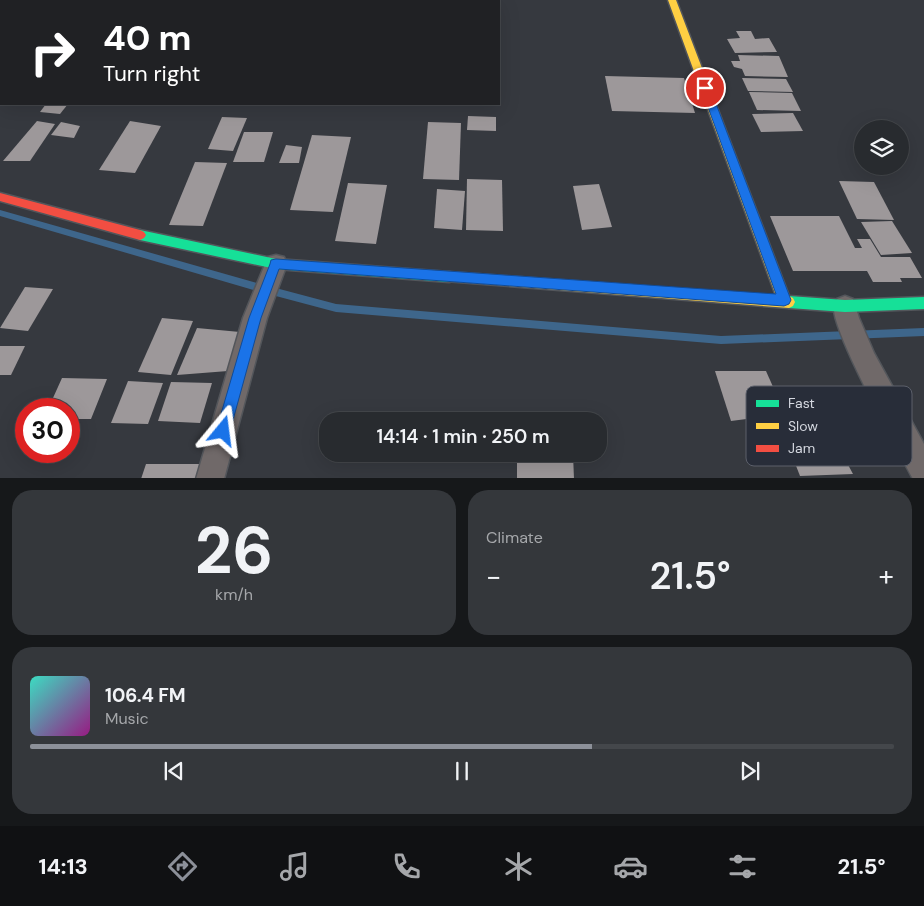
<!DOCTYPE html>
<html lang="en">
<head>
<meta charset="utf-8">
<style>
  body { margin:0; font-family:"DM Sans",sans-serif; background:#34373b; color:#f1f3f6; height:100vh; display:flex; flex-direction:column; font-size:19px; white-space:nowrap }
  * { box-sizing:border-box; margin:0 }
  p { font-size:16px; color:#a5a7aa }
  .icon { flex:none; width:28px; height:28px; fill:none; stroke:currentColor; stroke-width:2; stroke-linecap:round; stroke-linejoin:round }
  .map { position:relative; height:478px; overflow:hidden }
  .drawer { display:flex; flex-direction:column; gap:12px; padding:12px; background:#16181a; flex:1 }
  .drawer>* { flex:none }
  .hud { position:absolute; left:0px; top:0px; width:500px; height:105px; box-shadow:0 5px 20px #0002,0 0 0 1px #44474b; background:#202124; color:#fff; overflow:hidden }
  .buttons { position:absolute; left:854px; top:120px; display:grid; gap:10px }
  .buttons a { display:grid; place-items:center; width:55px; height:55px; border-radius:50%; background:#282b2f; box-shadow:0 5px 20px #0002,0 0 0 1px #44474b; font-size:25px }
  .speed { position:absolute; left:15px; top:398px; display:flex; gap:10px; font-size:25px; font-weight:700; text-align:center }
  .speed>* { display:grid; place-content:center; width:65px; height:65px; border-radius:50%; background:#282b2f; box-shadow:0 5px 20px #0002,0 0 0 1px #44474b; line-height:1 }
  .speed .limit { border:8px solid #d22; background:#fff; color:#111 }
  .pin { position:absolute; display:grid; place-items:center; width:42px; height:42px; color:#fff; margin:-21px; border:2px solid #fff; border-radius:50%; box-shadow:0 1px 5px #0007 }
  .me { position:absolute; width:55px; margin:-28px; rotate:16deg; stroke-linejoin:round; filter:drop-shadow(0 0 4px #0008) }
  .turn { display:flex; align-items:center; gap:18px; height:105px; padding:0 20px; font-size:22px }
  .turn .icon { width:65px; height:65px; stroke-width:2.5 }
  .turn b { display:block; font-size:35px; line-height:42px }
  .big { font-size:38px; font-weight:600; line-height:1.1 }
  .drawer .card { flex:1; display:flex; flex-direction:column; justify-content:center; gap:8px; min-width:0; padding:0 18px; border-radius:20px; background:#34373b }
  .drawer .dial { align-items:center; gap:0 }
  .dial b { font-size:65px; line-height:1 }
  .song { display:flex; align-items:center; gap:15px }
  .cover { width:60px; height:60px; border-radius:8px; background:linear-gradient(135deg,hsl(170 70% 55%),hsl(310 70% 35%)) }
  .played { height:5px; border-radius:2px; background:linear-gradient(90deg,#8c9099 65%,#44474b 65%) }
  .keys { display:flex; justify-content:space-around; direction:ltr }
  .heat { display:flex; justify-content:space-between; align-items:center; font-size:28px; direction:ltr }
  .drawer .tiles { flex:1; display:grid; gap:12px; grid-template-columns:1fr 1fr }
  .card:last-child { grid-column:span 2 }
  .trip { position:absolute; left:319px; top:412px; width:288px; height:50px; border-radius:20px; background:#282b2f; box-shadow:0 5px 20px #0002,0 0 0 1px #44474b; font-weight:600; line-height:50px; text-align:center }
  .tab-bar { display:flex; height:80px; justify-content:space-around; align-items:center; background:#101113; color:#a5a7aa }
  .tab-bar .icon { width:35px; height:35px }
  .tab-bar .on { color:#8c9099 }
  .tab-bar b { font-size:22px; color:#f1f3f6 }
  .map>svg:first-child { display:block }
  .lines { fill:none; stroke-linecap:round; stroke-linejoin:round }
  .stream { fill:#3e668b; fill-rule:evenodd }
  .building { fill:#9d989a }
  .street-casing { stroke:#53565b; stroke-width:3 }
  .fast-casing { stroke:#53565b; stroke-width:3 }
  .slow-casing { stroke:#53565b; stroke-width:3 }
  .jam-casing { stroke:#53565b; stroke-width:3 }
  .street { fill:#706969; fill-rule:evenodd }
  .fast { fill:#16e098; fill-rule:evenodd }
  .slow { fill:#ffcf43; fill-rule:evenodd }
  .jam { fill:#f24e42; fill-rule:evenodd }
  .route { fill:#1a73e8; stroke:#114b97 }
  .key { fill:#282d39; stroke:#5c606b; stroke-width:1 }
  .key-label { font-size:14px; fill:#d4d7df }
</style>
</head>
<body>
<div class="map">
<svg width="924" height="479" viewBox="0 0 924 479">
  <rect width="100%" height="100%" fill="#36393f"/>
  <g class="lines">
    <!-- stream -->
    <polygon class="stream" points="0,210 257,283 336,304 721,336 924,328 924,336 721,344 336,312 257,291 0,216"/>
  </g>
  <!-- building -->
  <g class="building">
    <polygon points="736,31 751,31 755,39 769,38 777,52 735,53 727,39 740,38"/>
    <polygon points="738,55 779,56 788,77 745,76 742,69 734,67 731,61 740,61"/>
    <polygon points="605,76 684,78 695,113 612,111"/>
    <polygon points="742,78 786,79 793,92 748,91"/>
    <polygon points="749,92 792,93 801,111 757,110"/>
    <polygon points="46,104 68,104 60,114 40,112"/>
    <polygon points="793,113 803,131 761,132 752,114"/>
    <polygon points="468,116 496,117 496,131 467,130"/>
    <polygon points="222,117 247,118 233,151 208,149"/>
    <polygon points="37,121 55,124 30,161 3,161"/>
    <polygon points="130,121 161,126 135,173 99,170"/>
    <polygon points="61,122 80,126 74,138 51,135"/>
    <polygon points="428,122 461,123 459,180 423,179"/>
    <polygon points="244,132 273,132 264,162 233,162"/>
    <polygon points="312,135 351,137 333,212 290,210"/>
    <polygon points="286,145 302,147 299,163 279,163"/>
    <polygon points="195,162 227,163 203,226 169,225"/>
    <polygon points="467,179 502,180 503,231 466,230"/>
    <polygon points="839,181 874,182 894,220 857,219"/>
    <polygon points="348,183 387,185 376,244 335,241"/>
    <polygon points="599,184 612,227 582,230 573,186"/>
    <polygon points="437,189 465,191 462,230 434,228"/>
    <polygon points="770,216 839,216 855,248 862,248 857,239 870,239 881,257 910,257 922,278 900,278 902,282 873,282 867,271 793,271"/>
    <polygon points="892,221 912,253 881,255 861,222"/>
    <polygon points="25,287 53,289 28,331 0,328"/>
    <polygon points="162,318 193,321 171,375 138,372"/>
    <polygon points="197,328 240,332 228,371 177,375"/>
    <polygon points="0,346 25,346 11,375 0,375"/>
    <polygon points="715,371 766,371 785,414 731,421"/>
    <polygon points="62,378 107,379 91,419 69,419 69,409 48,409"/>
    <polygon points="128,381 163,383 148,424 111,423"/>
    <polygon points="171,382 212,383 200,423 158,421"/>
    <polygon points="824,420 853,474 800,476 779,422"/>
    <polygon points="517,454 573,454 574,479 517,479"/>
    <polygon points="146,464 203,464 200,479 141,479"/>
  </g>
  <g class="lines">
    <!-- street casing -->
    <g class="street-casing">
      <g id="street">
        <polygon points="276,255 284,257 287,264 267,318 224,479 196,479 243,318 268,257"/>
        <path d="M845 296 853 299 859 318 874 353 924 444V479H913C899 452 830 328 834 306 834 303 836 301 837 299Z"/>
      </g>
    </g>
    <!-- fast casing -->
    <g class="fast-casing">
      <g id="fast">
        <polygon points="140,230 276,259 449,272 453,273 455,277 453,281 449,282 276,269 140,240 136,238 134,235 136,232"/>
        <polygon points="789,296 845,300 924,297 924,309 845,312 789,308 785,306 783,302 785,298"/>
      </g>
    </g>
    <!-- slow casing -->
    <g class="slow-casing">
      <polygon id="slow" points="668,0 676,0 789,296 793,298 795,302 793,306 789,308 445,281 443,277 445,273 449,272 776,296"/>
    </g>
    <!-- jam casing -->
    <g class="jam-casing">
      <polygon id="jam" points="0,193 140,230 144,232 146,235 144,238 140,240 0,201"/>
    </g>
    <!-- street -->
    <use href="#street" class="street"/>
    <!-- fast -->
    <use href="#fast" class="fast"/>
    <!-- slow -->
    <use href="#slow" class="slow"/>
    <!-- jam -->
    <use href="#jam" class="jam"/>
  </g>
  <!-- route -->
  <polygon class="route" points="705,85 710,88 791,300 789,304 784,306 279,269 261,318 230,431 228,436 223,438 218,436 216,431 249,318 270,264 271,260 276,259 776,294 701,88"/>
  <!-- legend -->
  <rect x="746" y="386" width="166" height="80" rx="8" class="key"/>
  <rect x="756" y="400" width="23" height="7" fill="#16e098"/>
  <rect x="756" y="423" width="23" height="6" fill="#ffcf43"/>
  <rect x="756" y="445" width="23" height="7" fill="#f24e42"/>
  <g class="key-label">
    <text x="788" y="408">Fast</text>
    <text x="788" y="431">Slow</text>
    <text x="788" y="453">Jam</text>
  </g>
</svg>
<div class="buttons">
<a><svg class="icon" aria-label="layers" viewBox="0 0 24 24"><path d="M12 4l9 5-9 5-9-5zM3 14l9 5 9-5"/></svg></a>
</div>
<div class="speed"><div class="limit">30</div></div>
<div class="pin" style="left:705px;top:88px;background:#d93025"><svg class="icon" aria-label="arrive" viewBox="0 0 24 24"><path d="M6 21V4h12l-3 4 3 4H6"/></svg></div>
<svg class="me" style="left:223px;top:431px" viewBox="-20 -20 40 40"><path d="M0-17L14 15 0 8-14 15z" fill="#1a73e8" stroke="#fff" stroke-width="4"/></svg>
<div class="trip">14:14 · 1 min · 250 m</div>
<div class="hud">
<div class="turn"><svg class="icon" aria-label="right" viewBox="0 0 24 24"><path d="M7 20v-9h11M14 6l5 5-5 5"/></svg><div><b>40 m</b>Turn right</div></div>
</div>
</div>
<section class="drawer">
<div class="tiles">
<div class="card dial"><b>26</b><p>km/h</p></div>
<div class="card"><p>Climate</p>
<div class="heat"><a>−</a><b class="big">21.5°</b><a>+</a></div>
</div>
<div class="card">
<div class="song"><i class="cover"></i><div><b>106.4 FM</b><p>Music</p></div></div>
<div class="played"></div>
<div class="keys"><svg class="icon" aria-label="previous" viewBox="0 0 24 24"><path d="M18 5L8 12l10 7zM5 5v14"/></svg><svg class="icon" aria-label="pause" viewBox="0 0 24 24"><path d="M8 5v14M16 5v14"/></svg><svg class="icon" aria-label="next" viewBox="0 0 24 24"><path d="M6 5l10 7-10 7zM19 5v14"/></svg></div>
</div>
</div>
</section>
<nav class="tab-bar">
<b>14:13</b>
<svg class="icon on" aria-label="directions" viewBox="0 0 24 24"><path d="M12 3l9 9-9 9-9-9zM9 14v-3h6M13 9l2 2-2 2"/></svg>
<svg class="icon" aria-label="music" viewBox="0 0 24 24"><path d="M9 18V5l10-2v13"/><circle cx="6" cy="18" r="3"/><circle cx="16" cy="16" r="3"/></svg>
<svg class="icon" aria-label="phone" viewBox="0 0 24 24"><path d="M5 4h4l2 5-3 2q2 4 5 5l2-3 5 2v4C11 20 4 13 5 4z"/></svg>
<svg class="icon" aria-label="climate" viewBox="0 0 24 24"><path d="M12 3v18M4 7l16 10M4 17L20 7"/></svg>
<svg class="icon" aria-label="car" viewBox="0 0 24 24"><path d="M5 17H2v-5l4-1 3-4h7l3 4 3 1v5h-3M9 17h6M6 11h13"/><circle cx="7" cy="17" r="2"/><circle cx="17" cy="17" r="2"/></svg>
<svg class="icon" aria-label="filters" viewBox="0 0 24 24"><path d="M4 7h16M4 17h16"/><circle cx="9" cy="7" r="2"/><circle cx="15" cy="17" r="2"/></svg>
<b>21.5°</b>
</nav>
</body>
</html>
